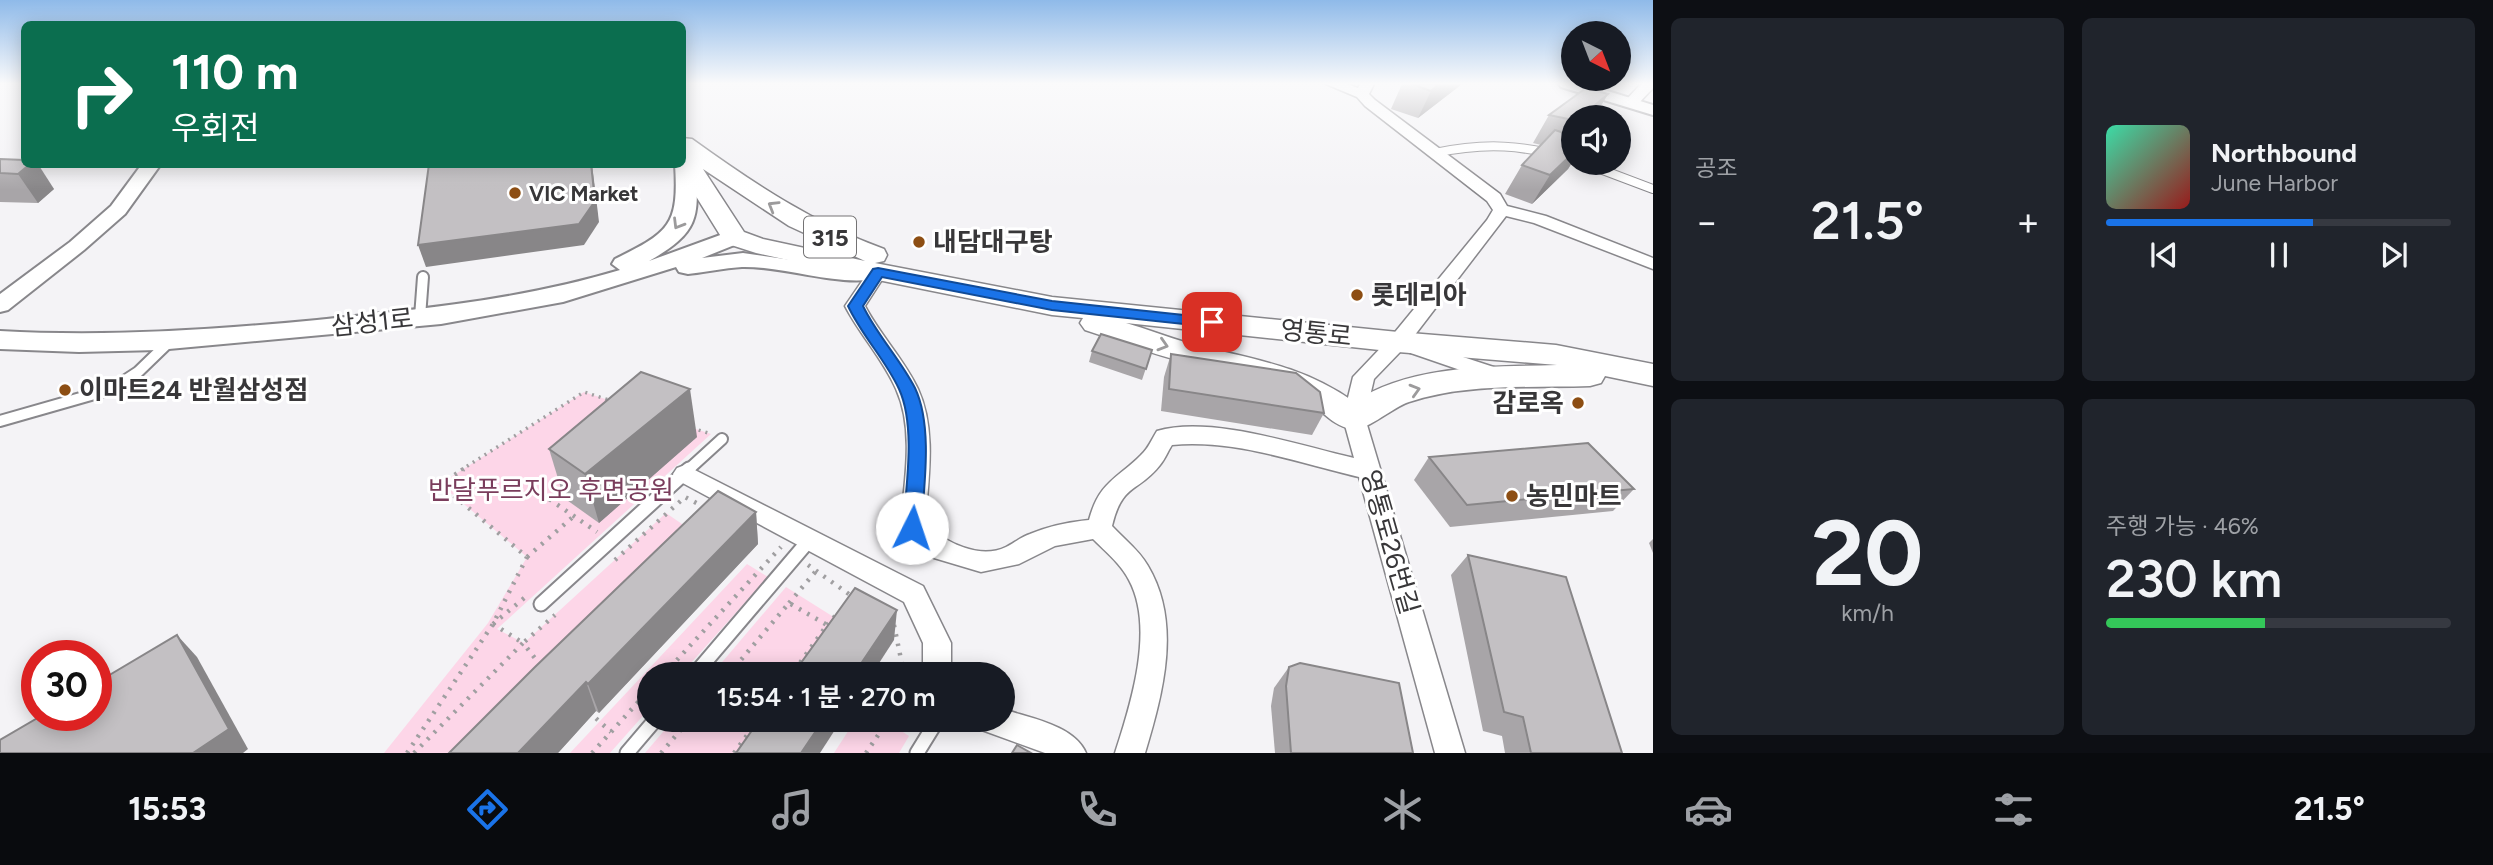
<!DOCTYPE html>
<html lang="ko">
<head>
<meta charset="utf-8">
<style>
  body { margin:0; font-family:Figtree,"Noto Sans KR",sans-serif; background:#20242c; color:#f1f3f6; height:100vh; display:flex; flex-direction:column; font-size:26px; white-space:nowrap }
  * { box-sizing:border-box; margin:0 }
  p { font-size:23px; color:#9ea1a6 }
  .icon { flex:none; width:38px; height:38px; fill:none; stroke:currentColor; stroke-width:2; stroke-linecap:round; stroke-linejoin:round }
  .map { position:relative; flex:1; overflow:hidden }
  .details { display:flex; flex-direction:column; gap:18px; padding:18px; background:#0d0f14; width:840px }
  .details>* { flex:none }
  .hud { position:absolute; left:21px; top:21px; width:665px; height:147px; border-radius:10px; box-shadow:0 4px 18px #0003; background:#0b6e4f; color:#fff; overflow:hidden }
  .needle { width:46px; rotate:138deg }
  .tools { position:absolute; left:1561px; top:21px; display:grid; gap:14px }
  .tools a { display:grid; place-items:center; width:70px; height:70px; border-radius:50%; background:#171b24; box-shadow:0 4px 18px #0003; font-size:35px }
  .speed { position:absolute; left:21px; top:640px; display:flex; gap:14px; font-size:35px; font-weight:700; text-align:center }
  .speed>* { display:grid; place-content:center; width:91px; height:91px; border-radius:50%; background:#171b24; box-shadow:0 4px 18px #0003; line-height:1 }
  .speed .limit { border:10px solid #d22; background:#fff; color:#111 }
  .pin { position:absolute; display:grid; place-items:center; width:60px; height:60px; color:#fff; margin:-30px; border-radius:14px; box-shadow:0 4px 10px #0006 }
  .me { position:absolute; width:77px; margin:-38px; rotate:4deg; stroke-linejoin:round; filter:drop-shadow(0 0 5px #0008) }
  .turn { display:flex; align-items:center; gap:24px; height:147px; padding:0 35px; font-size:32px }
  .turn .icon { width:91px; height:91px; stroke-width:2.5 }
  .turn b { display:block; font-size:49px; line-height:60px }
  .big { font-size:52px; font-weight:600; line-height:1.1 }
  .details .card { flex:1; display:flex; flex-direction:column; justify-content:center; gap:10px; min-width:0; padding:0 24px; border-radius:10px; background:#20242c }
  .details .dial { align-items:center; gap:0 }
  .dial b { font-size:91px; line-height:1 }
  .song { display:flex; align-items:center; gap:21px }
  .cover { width:84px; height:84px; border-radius:10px; background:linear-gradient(135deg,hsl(160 70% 55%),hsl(0 70% 35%)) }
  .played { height:7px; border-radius:4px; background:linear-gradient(90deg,#1a73e8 60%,#363941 60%) }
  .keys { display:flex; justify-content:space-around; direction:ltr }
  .heat { display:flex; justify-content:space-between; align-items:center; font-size:38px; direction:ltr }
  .charge { height:10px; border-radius:5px; background:linear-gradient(90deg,#34c759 46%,#363941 0) }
  .details .tiles { flex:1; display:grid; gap:18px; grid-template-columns:repeat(2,1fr) }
  .trip { position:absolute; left:637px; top:662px; width:378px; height:70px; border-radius:35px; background:#171b24; box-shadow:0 4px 18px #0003; font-weight:600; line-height:70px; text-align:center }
  .menu { display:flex; height:112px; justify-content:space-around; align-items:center; background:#090b0e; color:#9ea1a6 }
  .menu .icon { width:49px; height:49px }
  .menu .selected { color:#1a73e8 }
  .menu b { font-size:32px; color:#f1f3f6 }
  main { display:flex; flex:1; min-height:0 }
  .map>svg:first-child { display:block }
  .green { fill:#fdd6e8 }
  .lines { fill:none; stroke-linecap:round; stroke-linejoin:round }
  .service-far2-casing { stroke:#88878b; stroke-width:10 }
  .service-far1-casing { stroke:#88878b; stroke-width:14 }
  .service-casing { stroke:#88878b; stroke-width:17 }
  .minor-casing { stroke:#88878b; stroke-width:3 }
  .tertiary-casing { stroke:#88878b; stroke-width:4 }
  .secondary-casing { stroke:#88878b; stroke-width:4 }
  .primary-casing { stroke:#88878b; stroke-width:3 }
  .path-far1 { stroke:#a09fa1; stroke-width:3.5; stroke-dasharray:2 5; stroke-linecap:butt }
  .path { stroke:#a09fa1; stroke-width:4.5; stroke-dasharray:2.5 7; stroke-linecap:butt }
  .service-far2 { stroke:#fff; stroke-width:8 }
  .service-far1 { stroke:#fff; stroke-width:10 }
  .service { stroke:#fff; stroke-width:13 }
  .minor { fill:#fff; fill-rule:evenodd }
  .tertiary { fill:#fff; fill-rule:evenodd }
  .secondary { fill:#fff; fill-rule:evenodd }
  .primary { fill:#fff; fill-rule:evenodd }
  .wall { fill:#a8a5a8 }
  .shaded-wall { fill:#888688 }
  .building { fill:#c3c0c3; stroke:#888688; stroke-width:2 }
  .oneway { stroke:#9c9b9c }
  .route { fill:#1a73e8; stroke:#114b97; stroke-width:2 }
  .poi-dot { fill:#8d4e13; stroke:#fff; stroke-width:2.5 }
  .labels { text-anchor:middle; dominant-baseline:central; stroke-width:6; stroke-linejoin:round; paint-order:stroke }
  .far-poi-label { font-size:21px; font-weight:bold; fill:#383739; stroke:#fff; text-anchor:start }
  .shield { fill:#fff; stroke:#747374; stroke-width:2 }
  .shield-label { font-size:24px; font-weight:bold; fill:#383739 }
  .poi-label { font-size:26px; font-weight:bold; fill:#383739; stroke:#fff; text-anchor:start }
  .street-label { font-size:26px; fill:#383739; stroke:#fff }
  .park-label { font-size:26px; fill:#7a3d5c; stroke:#fff }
</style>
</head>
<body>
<main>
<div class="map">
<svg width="1653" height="753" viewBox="0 0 1653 753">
  <rect width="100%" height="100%" fill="#f4f3f6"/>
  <!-- green -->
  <g class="green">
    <polygon points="584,392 711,434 497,629 524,643 666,513 698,535 483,753 384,753 488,623 527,557 440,484"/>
    <polygon points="747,564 768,577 681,674 649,674 649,709 610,753 570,753"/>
    <polygon points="786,587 840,621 803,674 712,674"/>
    <polygon points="674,719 770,719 746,753 645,753"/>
    <polygon points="856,719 883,719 909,736 899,753 834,753"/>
  </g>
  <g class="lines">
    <!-- service-far2 casing -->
    <g class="service-far2-casing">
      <g id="service-far2">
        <path d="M1435 153C1487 142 1522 145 1573 159"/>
        <polyline points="1584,163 1653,189"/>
      </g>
    </g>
    <!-- service-far1 casing -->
    <g class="service-far1-casing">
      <g id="service-far1">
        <polyline points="420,317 423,277"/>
        <polyline points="0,421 112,389 138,372 168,343"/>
        <polyline points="688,470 722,439"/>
      </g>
    </g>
    <!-- service casing -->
    <g class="service-casing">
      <g id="service">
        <polyline points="541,604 689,469"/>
        <polyline points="695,674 811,538"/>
        <polyline points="627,753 656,719"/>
        <polyline points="917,753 938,719"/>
      </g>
    </g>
    <!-- minor casing -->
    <g class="minor-casing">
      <g id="minor">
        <path d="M1326 84H1347L1358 88 1360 84H1374L1369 94 1375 100 1500 194 1507 206 1546 216 1653 258V269L1534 223 1506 216 1411 340 1509 372 1513 377 1509 382H1495L1402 350 1374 379 1365 418 1465 753H1435L1359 477C1299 463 1235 439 1172 445 1168 451 1165 459 1160 465 1138 493 1122 483 1112 526 1124 539 1139 550 1148 566 1182 623 1163 693 1145 753H1115C1131 704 1155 628 1129 580 1121 564 1106 552 1093 539L1055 546 1019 564 981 572 934 558 912 544 900 528C904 484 915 431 896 389 883 359 860 335 845 306L871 268H885L887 272 865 306C880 335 904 359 918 389 937 430 928 481 925 524 945 542 979 560 1006 547 1014 543 1021 537 1030 534 1049 526 1069 522 1089 520 1099 482 1117 479 1141 455 1148 449 1152 439 1157 431 1211 415 1300 446 1354 458L1343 418 1353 377 1391 337 1487 220 1493 210 1487 201 1365 106 1357 97Z"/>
        <polygon points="1641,84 1653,84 1653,88 1636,106 1626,106 1626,100"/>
        <polygon points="685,465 923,586 951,643 951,665 955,674 926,674 923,667 923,643 904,602 677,480 673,474 677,468"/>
        <path d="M1003 709C1029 718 1074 725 1086 753H1045L979 729 974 719H1003Z"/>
      </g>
    </g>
    <!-- tertiary casing -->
    <g class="tertiary-casing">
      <g id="tertiary">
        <polygon points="1559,84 1585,84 1653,105 1653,115 1561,87"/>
        <polygon points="142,164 161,164 125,214 84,250 8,310 0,312 0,294 70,242 111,206"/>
      </g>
    </g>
    <!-- secondary casing -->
    <g class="secondary-casing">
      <path id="secondary" d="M682 152 692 154 695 158C698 214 704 230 649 261L734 230 742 232 746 237 742 242 702 258 743 253 826 265 887 267 890 272 887 277C838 289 789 266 742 267 724 268 706 272 688 274L679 272 676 267 563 302 441 324 158 350 79 352 0 349V331C107 337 211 330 317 320 420 309 520 300 620 270L612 264 615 259C669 232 679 226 675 164H682Z"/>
    </g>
    <!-- primary casing -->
    <g class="primary-casing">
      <path id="primary" d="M682 138 692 139C753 183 813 223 884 249L887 255 884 261 875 263 1052 297 1398 332 1556 345 1653 364V386L1605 376 1601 383 1590 386C1531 388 1466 383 1409 402 1393 407 1367 431 1353 429 1334 428 1319 407 1304 398 1267 377 1222 372 1181 361 1148 353 1117 340 1085 330L1080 323 1083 318 1052 315 878 280 756 253 725 243 676 164H682ZM703 169 789 226 865 261 763 239 744 232ZM1126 323 1398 352 1557 365C1491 367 1412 364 1354 402 1300 364 1250 359 1188 343 1167 337 1147 329 1126 323Z"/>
    </g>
    <!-- path-far1 -->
    <g class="path-far1">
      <polyline points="692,428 708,433"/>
      <polyline points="461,470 584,392 612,401"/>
    </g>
    <!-- path -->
    <g class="path">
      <polyline points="563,487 549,499 597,532"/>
      <polyline points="527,557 574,516"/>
      <polyline points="615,560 685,497 706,508"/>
      <polyline points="808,565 853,597"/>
      <polyline points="789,603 816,571"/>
      <polyline points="493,624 529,594"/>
      <polyline points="493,624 523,643 555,615"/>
      <polyline points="827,625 837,614"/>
      <polyline points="894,625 904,674"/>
      <polyline points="664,674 781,547"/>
      <polyline points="729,674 789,603 827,625 792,674"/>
      <polyline points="589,712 611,732"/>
      <polyline points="956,719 968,726"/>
      <polyline points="407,753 493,624 527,557 440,484 464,469"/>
      <polyline points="414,753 523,643 541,666"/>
      <polyline points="592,753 649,690"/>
      <polyline points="661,753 690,719"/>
      <polyline points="734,753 759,719"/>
      <polyline points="866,753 889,719"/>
    </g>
    <!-- service-far2 -->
    <use href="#service-far2" class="service-far2"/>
    <!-- service-far1 -->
    <use href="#service-far1" class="service-far1"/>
    <!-- service -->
    <use href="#service" class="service"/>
    <!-- minor -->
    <use href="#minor" class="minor"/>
    <!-- tertiary -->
    <use href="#tertiary" class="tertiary"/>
    <!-- secondary -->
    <use href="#secondary" class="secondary"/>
    <!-- primary -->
    <use href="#primary" class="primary"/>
  </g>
  <!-- wall -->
  <g class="wall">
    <polygon points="1402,84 1462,84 1418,118 1391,109"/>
    <polygon points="1608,94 1594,117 1573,117 1573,161 1568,169 1532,204 1505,194 1522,165 1541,145 1533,143 1549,115"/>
    <polygon points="0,159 54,189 38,203 0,202"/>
    <polygon points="1152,350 1142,380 1089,362 1092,351"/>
    <polygon points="1171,354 1324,413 1312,435 1161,411 1164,377"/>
    <polygon points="697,437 599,523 564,498 549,449"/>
    <polygon points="1429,457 1634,489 1613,511 1450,527 1414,480"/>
    <polygon points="756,512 758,544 599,713 596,711 558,753 449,753"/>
    <polygon points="1653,539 1653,553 1649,543"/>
    <polygon points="1468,555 1622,753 1505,753 1502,736 1483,731 1451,575"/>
    <polygon points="1289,667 1413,753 1275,753 1271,706 1274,688"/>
  </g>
  <!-- shaded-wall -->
  <g class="shaded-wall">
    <polygon points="1439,84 1462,84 1418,118 1431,91"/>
    <polygon points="1608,94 1594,117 1581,117"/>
    <polygon points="1573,127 1573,137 1560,149"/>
    <polygon points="1573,153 1573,161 1568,169 1532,204 1550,175"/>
    <polygon points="30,164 38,164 54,189 38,203 18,174"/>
    <polygon points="591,164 592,164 599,222 584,245 426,267 418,245"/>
    <polygon points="690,389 697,437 599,523 585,474"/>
    <polygon points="756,512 758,544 599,713 588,684"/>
    <polygon points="897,610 894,640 872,674 854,674"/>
    <polygon points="177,635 197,657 248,749 243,753 193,753"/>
    <polygon points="586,682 596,711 558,753 518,753"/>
    <polygon points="824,719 842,719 820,753 801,753"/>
  </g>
  <!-- building -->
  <g class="building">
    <polygon points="1412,84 1439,84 1431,91"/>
    <polygon points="1586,88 1608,94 1581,117 1573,117 1573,120 1549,115"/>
    <polygon points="1555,130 1573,136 1573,153 1550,175 1522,165"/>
    <polygon points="0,159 24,160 24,164 30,164 18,174 0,173"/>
    <polygon points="429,164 591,164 595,201 579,224 418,245"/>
    <polygon points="1101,334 1152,350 1146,369 1092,351"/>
    <polygon points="1171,354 1296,373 1320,392 1324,413 1169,389"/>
    <polygon points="641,372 690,389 585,474 549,449"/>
    <polygon points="1588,443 1634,489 1467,505 1429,457"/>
    <polygon points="718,491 756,512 588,684 586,682 518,753 449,753 535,667"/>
    <polygon points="1468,555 1566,577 1622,753 1531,753 1523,717 1504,712"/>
    <polygon points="855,588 897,610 854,674 793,674"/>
    <polygon points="177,635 229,729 193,753 0,753 0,740 41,716 96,716 96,683"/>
    <polygon points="1300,663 1399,683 1413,753 1291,753 1286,686 1289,667"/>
    <polygon points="760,719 824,719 801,753 736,753"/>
    <polygon points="1017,745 1031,753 1012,753"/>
  </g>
  <!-- one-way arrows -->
  <defs><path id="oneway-chevron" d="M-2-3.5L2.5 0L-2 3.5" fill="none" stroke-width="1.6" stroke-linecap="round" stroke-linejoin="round" transform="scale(1.75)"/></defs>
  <g class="oneway">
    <use href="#oneway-chevron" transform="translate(773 206) rotate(-149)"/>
    <use href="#oneway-chevron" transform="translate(678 224) rotate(121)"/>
    <use href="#oneway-chevron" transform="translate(1163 345) rotate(17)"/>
    <use href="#oneway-chevron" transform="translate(1415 390) rotate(-16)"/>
  </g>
  <!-- sky -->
  <linearGradient id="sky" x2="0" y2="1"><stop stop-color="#8fbae9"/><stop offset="0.44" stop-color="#fafafb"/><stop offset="1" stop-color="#fafafb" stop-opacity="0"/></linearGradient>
  <rect width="1653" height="190" fill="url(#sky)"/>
  <!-- route -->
  <path class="route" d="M878 268 1052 301 1212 318 1219 322 1212 327 1052 310 882 277 863 306C877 335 900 359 915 388 933 426 924 487 921 528L919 533 912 536 905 533 903 528C906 487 916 426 899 389 885 359 862 336 848 306L873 269Z"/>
  <!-- markers -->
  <g class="poi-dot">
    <circle cx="515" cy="193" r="7"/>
    <circle cx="919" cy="242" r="7"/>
    <circle cx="1357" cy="295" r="7"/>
    <circle cx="65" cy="390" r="7"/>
    <circle cx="1578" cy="403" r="7"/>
    <circle cx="1512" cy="496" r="7"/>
  </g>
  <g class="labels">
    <!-- far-poi labels -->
    <g class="far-poi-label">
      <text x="529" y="193">VIC Market</text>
    </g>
    <!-- shield labels -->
    <rect class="shield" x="804" y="216.5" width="52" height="41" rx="5"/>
    <g class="shield-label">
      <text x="830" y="237">315</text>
    </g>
    <!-- poi labels -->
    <g class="poi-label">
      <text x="933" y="242">내담대구탕</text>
      <text x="1371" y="295">롯데리아</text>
      <text x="79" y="390">이마트24 반월삼성점</text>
      <text x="1564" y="403" text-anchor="end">감로옥</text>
      <text x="1526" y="496">농민마트</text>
    </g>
    <!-- street labels -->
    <g class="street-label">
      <text transform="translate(372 322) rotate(-6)">삼성1로</text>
      <text transform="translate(1316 333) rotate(6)">영통로</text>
      <text transform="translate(1390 542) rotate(74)">영통로26번길</text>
    </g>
    <!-- park labels -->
    <g class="park-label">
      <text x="551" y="490">반달푸르지오 후면공원</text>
    </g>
  </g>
</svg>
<div class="tools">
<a><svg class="needle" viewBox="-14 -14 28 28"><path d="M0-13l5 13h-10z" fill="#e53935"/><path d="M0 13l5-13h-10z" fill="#9ea1a6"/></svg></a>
<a><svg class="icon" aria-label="sound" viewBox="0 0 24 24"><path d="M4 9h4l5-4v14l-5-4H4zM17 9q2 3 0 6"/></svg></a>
</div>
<div class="speed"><div class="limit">30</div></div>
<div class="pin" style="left:1212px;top:322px;background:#d93025"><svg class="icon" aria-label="arrive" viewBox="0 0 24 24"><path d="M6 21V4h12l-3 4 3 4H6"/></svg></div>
<svg class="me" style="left:912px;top:528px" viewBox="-20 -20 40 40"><circle r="19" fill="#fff"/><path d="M0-13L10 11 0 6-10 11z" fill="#1a73e8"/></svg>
<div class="trip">15:54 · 1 분 · 270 m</div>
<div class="hud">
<div class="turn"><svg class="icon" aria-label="right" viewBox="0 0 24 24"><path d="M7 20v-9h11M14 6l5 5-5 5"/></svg><div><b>110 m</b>우회전</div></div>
</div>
</div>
<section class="details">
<div class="tiles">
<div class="card"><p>공조</p>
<div class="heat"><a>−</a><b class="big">21.5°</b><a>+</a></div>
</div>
<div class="card">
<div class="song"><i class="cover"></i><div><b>Northbound</b><p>June Harbor</p></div></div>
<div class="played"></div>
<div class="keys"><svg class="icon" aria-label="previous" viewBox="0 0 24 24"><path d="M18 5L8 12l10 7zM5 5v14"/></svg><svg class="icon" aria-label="pause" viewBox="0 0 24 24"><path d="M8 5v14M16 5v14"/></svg><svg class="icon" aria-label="next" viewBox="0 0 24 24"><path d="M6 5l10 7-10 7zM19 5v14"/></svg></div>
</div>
<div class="card dial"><b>20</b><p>km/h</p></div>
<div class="card"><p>주행 가능 · 46%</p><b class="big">230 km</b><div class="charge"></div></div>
</div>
</section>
</main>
<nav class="menu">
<b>15:53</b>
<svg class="icon selected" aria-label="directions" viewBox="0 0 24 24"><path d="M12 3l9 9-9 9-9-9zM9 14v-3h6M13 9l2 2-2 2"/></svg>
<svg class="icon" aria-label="music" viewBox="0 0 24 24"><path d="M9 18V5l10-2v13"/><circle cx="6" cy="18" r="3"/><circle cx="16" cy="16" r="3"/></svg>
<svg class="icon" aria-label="phone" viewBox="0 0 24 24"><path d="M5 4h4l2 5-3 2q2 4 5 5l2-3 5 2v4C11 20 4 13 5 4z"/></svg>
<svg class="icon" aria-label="climate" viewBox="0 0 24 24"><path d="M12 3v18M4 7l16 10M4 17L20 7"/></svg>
<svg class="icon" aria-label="car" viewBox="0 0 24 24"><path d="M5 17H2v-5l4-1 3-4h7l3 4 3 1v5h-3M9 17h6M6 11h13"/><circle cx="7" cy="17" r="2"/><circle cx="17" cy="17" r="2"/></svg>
<svg class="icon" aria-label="filters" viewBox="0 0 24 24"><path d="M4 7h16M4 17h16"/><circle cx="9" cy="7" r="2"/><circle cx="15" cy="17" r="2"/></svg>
<b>21.5°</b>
</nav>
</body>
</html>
